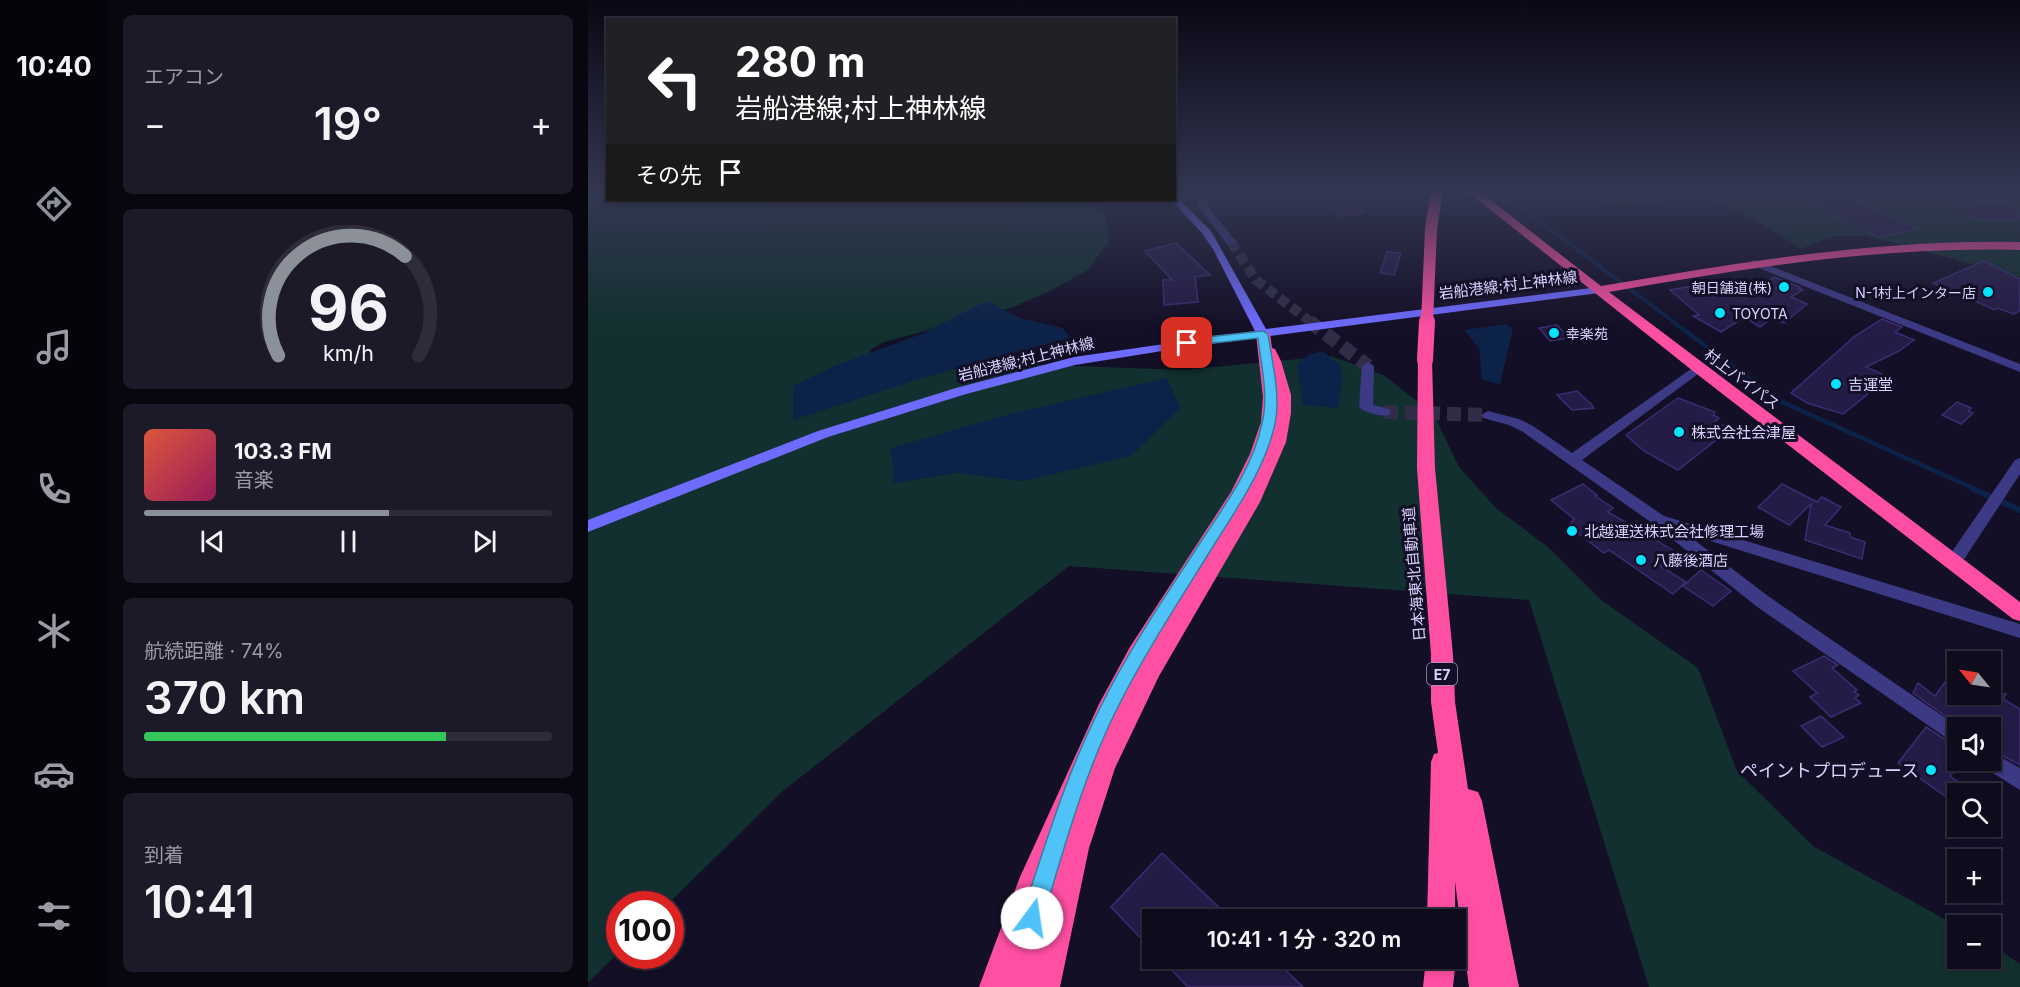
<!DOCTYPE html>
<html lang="ja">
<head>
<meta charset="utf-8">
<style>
  body { margin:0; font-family:Inter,"Noto Sans JP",sans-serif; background:#1c1929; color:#f1f3f6; height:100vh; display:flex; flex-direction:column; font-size:22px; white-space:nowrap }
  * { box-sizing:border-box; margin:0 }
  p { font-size:20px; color:#9b9ba3 }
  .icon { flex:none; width:33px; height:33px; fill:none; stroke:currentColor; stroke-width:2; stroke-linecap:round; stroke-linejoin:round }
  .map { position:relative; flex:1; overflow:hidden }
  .drawer { display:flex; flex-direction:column; gap:15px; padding:15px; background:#08060f; width:480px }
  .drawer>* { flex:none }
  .banner { position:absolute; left:18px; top:18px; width:570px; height:183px; border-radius:0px; box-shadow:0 3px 9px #0003,0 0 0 2px #2e2b3b; background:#202124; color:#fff; overflow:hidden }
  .needle { width:39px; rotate:300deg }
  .fabs { position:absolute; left:1359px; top:651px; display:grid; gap:12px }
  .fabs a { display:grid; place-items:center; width:54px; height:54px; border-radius:0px; background:#0e0b1c; box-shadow:0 3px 9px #0003,0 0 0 2px #2e2b3b; font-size:30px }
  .speed { position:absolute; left:18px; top:891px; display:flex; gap:12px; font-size:30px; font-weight:700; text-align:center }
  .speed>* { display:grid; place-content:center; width:78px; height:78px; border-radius:50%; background:#0e0b1c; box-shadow:0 3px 9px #0003,0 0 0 2px #2e2b3b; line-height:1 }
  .speed .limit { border:9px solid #d22; background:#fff; color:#111 }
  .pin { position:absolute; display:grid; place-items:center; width:51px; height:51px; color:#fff; margin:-26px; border-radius:12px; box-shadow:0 3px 9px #0006 }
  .me { position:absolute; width:66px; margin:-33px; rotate:14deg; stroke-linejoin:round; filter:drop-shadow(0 0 4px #0008) }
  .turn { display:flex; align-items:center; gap:21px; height:126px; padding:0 30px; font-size:27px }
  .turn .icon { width:78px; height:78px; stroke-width:2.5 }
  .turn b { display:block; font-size:42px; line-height:51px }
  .then { display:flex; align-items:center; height:57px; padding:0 30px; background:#0003; gap:12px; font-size:22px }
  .big { font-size:45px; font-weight:600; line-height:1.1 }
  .drawer .card { flex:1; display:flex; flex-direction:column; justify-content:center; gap:9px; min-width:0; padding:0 21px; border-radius:9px; background:#1c1929 }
  .drawer .dial { align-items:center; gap:0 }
  .dial svg { height:156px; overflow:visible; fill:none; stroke:#2e2b3b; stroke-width:7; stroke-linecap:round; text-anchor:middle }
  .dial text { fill:#f1f3f6; stroke:none }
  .song { display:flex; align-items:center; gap:18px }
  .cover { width:72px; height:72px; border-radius:9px; background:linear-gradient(135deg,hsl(10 70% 55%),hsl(330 70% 35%)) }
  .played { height:6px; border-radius:3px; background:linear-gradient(90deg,#8c9099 60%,#2e2b3b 60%) }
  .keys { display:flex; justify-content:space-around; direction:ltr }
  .heat { display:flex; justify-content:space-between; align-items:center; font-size:33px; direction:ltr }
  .charge { height:9px; border-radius:4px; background:linear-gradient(90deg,#34c759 74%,#2e2b3b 0) }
  .trip { position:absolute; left:554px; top:909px; width:324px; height:60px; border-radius:0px; background:#0e0b1c; box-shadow:0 3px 9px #0003,0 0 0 2px #2e2b3b; font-weight:600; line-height:60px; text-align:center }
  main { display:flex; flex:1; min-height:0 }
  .tabs { display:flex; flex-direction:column; width:108px; justify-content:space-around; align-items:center; background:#06040b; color:#9b9ba3 }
  .tabs .icon { width:42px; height:42px }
  .tabs .active { color:#8c9099 }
  .tabs b { font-size:27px; color:#f1f3f6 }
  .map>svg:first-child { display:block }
  .green { fill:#12302f }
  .water { fill:#0c2248 }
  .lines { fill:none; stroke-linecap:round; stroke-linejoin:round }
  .stream-far2 { stroke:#0c2248; stroke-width:4 }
  .stream-far1 { stroke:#0c2248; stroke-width:4.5 }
  .stream { stroke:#0c2248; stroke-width:6 }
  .building { fill:#241b47; stroke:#3b2d73; stroke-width:1.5 }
  .street-tunnel-far1 { stroke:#312d47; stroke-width:10; stroke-dasharray:10 5; stroke-linecap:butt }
  .street-tunnel { stroke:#312d47; stroke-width:14; stroke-dasharray:14 7; stroke-linecap:butt }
  .street { fill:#3d3a85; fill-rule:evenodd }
  .secondary { fill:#6f6bff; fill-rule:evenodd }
  .highway { fill:#ff4fa3; fill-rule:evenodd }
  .highway-bridge-far1 { stroke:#ff4fa3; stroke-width:12 }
  .highway-bridge { stroke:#ff4fa3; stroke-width:16 }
  .route { fill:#4fc3f7; stroke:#337fa1; stroke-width:1.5 }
  .poi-dot { fill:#00e5ff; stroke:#130f26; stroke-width:2 }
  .labels { text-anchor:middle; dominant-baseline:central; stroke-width:6; stroke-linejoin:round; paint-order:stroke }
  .far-poi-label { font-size:14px; fill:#d9d4ff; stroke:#130f26; text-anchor:end }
  .shield { fill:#130f26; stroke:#9e99be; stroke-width:1.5 }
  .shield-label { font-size:14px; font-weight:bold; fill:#d9d4ff }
  .street-label { font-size:15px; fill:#d9d4ff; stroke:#130f26 }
  .poi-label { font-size:15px; fill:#d9d4ff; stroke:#130f26; text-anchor:start }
  .near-poi-label { font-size:18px; fill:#d9d4ff; stroke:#130f26; text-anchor:end }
</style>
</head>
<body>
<main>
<nav class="tabs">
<b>10:40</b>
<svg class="icon active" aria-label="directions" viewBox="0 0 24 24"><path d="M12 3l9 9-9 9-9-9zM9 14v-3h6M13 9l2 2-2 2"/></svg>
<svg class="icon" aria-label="music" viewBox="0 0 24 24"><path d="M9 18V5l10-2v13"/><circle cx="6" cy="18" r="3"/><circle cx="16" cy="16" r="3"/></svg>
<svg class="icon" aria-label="phone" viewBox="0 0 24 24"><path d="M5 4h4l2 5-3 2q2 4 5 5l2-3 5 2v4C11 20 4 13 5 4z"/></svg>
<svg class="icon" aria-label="climate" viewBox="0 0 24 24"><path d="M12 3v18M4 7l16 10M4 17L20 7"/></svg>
<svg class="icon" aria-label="car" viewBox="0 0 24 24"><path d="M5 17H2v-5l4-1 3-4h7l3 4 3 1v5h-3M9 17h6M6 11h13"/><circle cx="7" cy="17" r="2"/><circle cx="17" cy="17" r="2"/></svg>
<svg class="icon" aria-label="filters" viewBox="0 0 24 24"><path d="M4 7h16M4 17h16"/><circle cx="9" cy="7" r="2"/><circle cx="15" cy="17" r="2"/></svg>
</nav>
<section class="drawer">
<div class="card"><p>エアコン</p>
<div class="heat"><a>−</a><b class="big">19°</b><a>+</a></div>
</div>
<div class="card dial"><svg viewBox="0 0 100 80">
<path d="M14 69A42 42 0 1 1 86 69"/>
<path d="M14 69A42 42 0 0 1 79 18" stroke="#8c9099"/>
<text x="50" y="56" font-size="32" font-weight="700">96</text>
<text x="50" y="72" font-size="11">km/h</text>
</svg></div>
<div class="card">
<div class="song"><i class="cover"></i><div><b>103.3 FM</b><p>音楽</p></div></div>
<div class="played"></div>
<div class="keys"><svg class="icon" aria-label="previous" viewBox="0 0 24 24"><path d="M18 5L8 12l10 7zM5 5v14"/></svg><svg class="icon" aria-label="pause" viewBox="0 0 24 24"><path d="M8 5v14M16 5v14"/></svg><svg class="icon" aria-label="next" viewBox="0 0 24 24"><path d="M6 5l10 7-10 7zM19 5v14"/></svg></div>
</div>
<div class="card"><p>航続距離 · 74%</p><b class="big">370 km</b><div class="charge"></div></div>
<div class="card"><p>到着</p><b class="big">10:41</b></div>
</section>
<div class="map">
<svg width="1432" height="987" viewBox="0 0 1432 987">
  <rect width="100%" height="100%" fill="#130f26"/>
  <!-- green -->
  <g class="green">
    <polygon points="0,191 19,191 20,200 504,200 518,216 521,241 500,270 462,291 423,308 296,342 282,350 284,359 596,370 743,356 795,375 845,413 871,467 908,508 960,547 1013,600 1110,668 1149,771 1225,846 1369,926 1370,958 1402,958 1403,944 1432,964 1432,987 1061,987 941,600 481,566 195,791 80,904 32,904 31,952 0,983"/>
    <path d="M997 191H1432V277L1280 236H1246L1213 249C1189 232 1138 200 1109 198 1064 194 1040 221 997 191Z"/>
  </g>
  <!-- water -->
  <g class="water">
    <polygon points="399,301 432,318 475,328 482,338 338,377 205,420 205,386 249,365 333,334"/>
    <polygon points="918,324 925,329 912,384 894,380 891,348 876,330"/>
    <polygon points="734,351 752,365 755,377 750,408 715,405 709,364 722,354"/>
    <polygon points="579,378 592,408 543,456 435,481 369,473 306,483 303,448 422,414"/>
  </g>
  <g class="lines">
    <!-- stream-far2 -->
    <polyline class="stream-far2" points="911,191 1086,322"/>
    <!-- stream-far1 -->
    <polyline class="stream-far1" points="1084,321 1190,400 1389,490"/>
    <!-- stream -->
    <polyline class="stream" points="1385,489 1432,510"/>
  </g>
  <!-- building -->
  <g class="building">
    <polygon points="1200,191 1249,191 1330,229 1289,237"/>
    <polygon points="765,199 777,213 752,216 741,202"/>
    <polygon points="1418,202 1432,211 1432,219 1387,219 1364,203"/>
    <polygon points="588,243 622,275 607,277 610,302 576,305 575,280 584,280 557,251"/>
    <polygon points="799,252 813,253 806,275 792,273"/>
    <polygon points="1396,261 1432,279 1432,311 1425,314 1410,308 1407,310 1345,283"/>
    <polygon points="1186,277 1212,287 1210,288 1215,290 1203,297 1219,304 1196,323 1184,318 1172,327 1156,317 1133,332 1105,316 1111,315 1082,290 1146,279 1162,291"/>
    <polygon points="1294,319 1314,327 1307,332 1326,340 1311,351 1278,367 1294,374 1275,392 1280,394 1255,414 1219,403 1203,393 1267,336"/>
    <polygon points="969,325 981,338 962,341 951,328"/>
    <polygon points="989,391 1003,404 1006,408 984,410 969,395"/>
    <polygon points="1090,398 1127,412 1125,415 1131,418 1127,422 1142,429 1090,470 1056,451 1038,435"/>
    <polygon points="1369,402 1383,408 1380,411 1385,413 1373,424 1354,415"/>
    <polygon points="995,484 1009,495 1007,496 1025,508 1020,512 1088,552 1072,566 1098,582 1085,594 1021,550 1016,553 981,526 986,519 963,500"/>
    <polygon points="1194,484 1229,502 1234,497 1253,507 1237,525 1262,533 1262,537 1277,542 1274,559 1217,540 1223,504 1201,525 1170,507"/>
    <polygon points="1113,570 1143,591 1125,606 1095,586"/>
    <polygon points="1236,656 1250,665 1244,668 1269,690 1266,692 1271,695 1267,698 1273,703 1243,717 1222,697 1229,693 1205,671"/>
    <polygon points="1370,664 1370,694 1418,694 1415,699 1432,709 1432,765 1402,749 1402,728 1374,728 1325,693 1330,683 1347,696"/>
    <polygon points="1233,716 1256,737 1234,747 1213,726"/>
    <polygon points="1338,727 1370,748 1370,767 1362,776 1381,789 1376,794 1370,794 1367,803 1310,763"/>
    <polygon points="574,853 644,920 564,920 564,950 523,907"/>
    <polygon points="572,958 685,958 715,987 600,987"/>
  </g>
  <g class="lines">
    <!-- street-tunnel-far1 -->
    <polyline class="street-tunnel-far1" points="643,242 668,280 723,322"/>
    <!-- street-tunnel -->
    <g class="street-tunnel">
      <polyline points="721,321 780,366"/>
      <polyline points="796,412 900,415"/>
    </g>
    <!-- street -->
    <g class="street">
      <path d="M607 192 619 198 621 208 647 240V244H639L611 208V201C602 196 593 202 584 200H586V195Z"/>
      <polygon points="1167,260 1432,364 1432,372 1163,265 1163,261"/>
      <path d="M780 362 786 366 785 405 801 409 803 412 801 415C793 417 777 413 771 407L774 366Z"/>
      <polygon points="1110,364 1114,365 1116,368 1114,371 994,460 1076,516 1432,624 1432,638 1097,533 1180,596 1372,728 1370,728 1370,746 1168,606 1064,523 935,432 921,425 895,418 893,415 900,411 931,419 945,426 984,453"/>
      <polygon points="1432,458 1432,474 1371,567 1359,567 1357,563 1359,559 1427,460"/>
      <polygon points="1402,751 1432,768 1432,790 1395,767 1392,760 1402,760"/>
    </g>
    <!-- secondary -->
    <polygon class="secondary" points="586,194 623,231 678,329 1011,287 1016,290 1011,293 599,347 487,365 378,394 240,437 0,532 0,520 230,431 368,388 486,357 667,331 625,249 614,233 583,200 586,200"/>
    <!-- highway -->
    <g class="highway">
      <path d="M879 191H891L1013 286C1153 262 1290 239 1432 242V250C1293 246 1158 268 1021 292L1432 602V621L1425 619 1105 371Z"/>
      <path d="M675 330 682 334 684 348 687 349 693 361 703 395V413L698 442 672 502 571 676 527 768 501 848 472 987H391L432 877 511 704 542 647 643 492 662 454 673 422 675 397 668 334ZM481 828 464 889 458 881Z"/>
      <polygon points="837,356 844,360 847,468 865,655 867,702 880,789 890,792 894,801 931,987 881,987 867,882 867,920 839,920 843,762 846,754 850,753 843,702 843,655 829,468 830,360"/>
      <polygon points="867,957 868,958 865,987 835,987 838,958 867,958"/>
    </g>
    <!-- highway-bridge-far1 -->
    <polyline class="highway-bridge-far1" points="839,322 843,229 849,191"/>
    <!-- highway-bridge -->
    <polyline class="highway-bridge" points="837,360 839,321"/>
  </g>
  <!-- sky -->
  <linearGradient id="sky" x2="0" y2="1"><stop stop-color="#0a0815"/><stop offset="0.58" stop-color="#333752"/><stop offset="1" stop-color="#333752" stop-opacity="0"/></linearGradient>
  <rect width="1432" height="330" fill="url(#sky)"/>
  <!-- route -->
  <path class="route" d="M675 331 680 334C684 362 693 395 687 424 677 468 650 507 626 545 592 600 556 654 527 713 495 778 476 849 455 918L452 926 444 929 437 926 433 918C457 846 478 774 513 706 541 649 577 597 612 543 636 506 665 468 674 423 681 396 673 365 670 338L599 346 594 343 599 339Z"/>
  <!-- markers -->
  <g class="poi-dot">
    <circle cx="1196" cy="287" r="6"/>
    <circle cx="1400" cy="292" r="6"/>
    <circle cx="1132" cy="313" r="6"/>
    <circle cx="966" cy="333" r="6"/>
    <circle cx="1248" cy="384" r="6"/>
    <circle cx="1091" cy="432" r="6"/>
    <circle cx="984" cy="531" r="6"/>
    <circle cx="1053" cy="560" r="6"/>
    <circle cx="1343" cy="770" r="6"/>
  </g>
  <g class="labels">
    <!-- far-poi labels -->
    <g class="far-poi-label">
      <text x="1184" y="287">朝日舗道(株)</text>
      <text x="1388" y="292">N-1村上インター店</text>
      <text x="1144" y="313" text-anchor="start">TOYOTA</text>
      <text x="978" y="333" text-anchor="start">幸楽苑</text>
    </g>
    <!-- shield labels -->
    <rect class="shield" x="839" y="663" width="30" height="22" rx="4.5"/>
    <g class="shield-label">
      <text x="854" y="674">E7</text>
    </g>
    <!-- street labels -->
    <g class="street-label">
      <text transform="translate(920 285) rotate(-7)">岩船港線;村上神林線</text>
      <text transform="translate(438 359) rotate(-14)">岩船港線;村上神林線</text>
      <text transform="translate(1154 379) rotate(37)">村上バイパス</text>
      <text transform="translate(826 574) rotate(-95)">日本海東北自動車道</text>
    </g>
    <!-- poi labels -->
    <g class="poi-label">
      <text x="1260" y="384">吉運堂</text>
      <text x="1103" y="432">株式会社会津屋</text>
      <text x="996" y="531">北越運送株式会社修理工場</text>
      <text x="1065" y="560">八藤後酒店</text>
    </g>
    <!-- near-poi labels -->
    <g class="near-poi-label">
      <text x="1331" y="770">ペイントプロデュース</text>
    </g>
  </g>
</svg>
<div class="fabs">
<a><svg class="needle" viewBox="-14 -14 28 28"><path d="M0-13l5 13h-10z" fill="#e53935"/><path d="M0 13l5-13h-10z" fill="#9b9ba3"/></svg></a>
<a><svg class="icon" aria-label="sound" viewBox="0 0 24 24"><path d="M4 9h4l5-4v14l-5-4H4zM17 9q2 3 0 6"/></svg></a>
<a><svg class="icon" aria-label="search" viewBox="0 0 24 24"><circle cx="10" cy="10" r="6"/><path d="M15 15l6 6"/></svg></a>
<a>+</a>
<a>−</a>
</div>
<div class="speed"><div class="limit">100</div></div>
<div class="pin" style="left:599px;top:343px;background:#d93025"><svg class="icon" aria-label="arrive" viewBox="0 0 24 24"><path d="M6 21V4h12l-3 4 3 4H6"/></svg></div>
<svg class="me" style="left:444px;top:918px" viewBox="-20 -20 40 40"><circle r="19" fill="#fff"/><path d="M0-13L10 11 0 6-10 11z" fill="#4fc3f7"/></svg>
<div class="trip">10:41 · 1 分 · 320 m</div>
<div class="banner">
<div class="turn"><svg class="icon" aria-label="left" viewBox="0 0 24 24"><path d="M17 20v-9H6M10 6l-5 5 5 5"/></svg><div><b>280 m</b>岩船港線;村上神林線</div></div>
<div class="then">その先<svg class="icon" aria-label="arrive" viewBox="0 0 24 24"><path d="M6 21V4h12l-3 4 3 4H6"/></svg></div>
</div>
</div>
</main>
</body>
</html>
